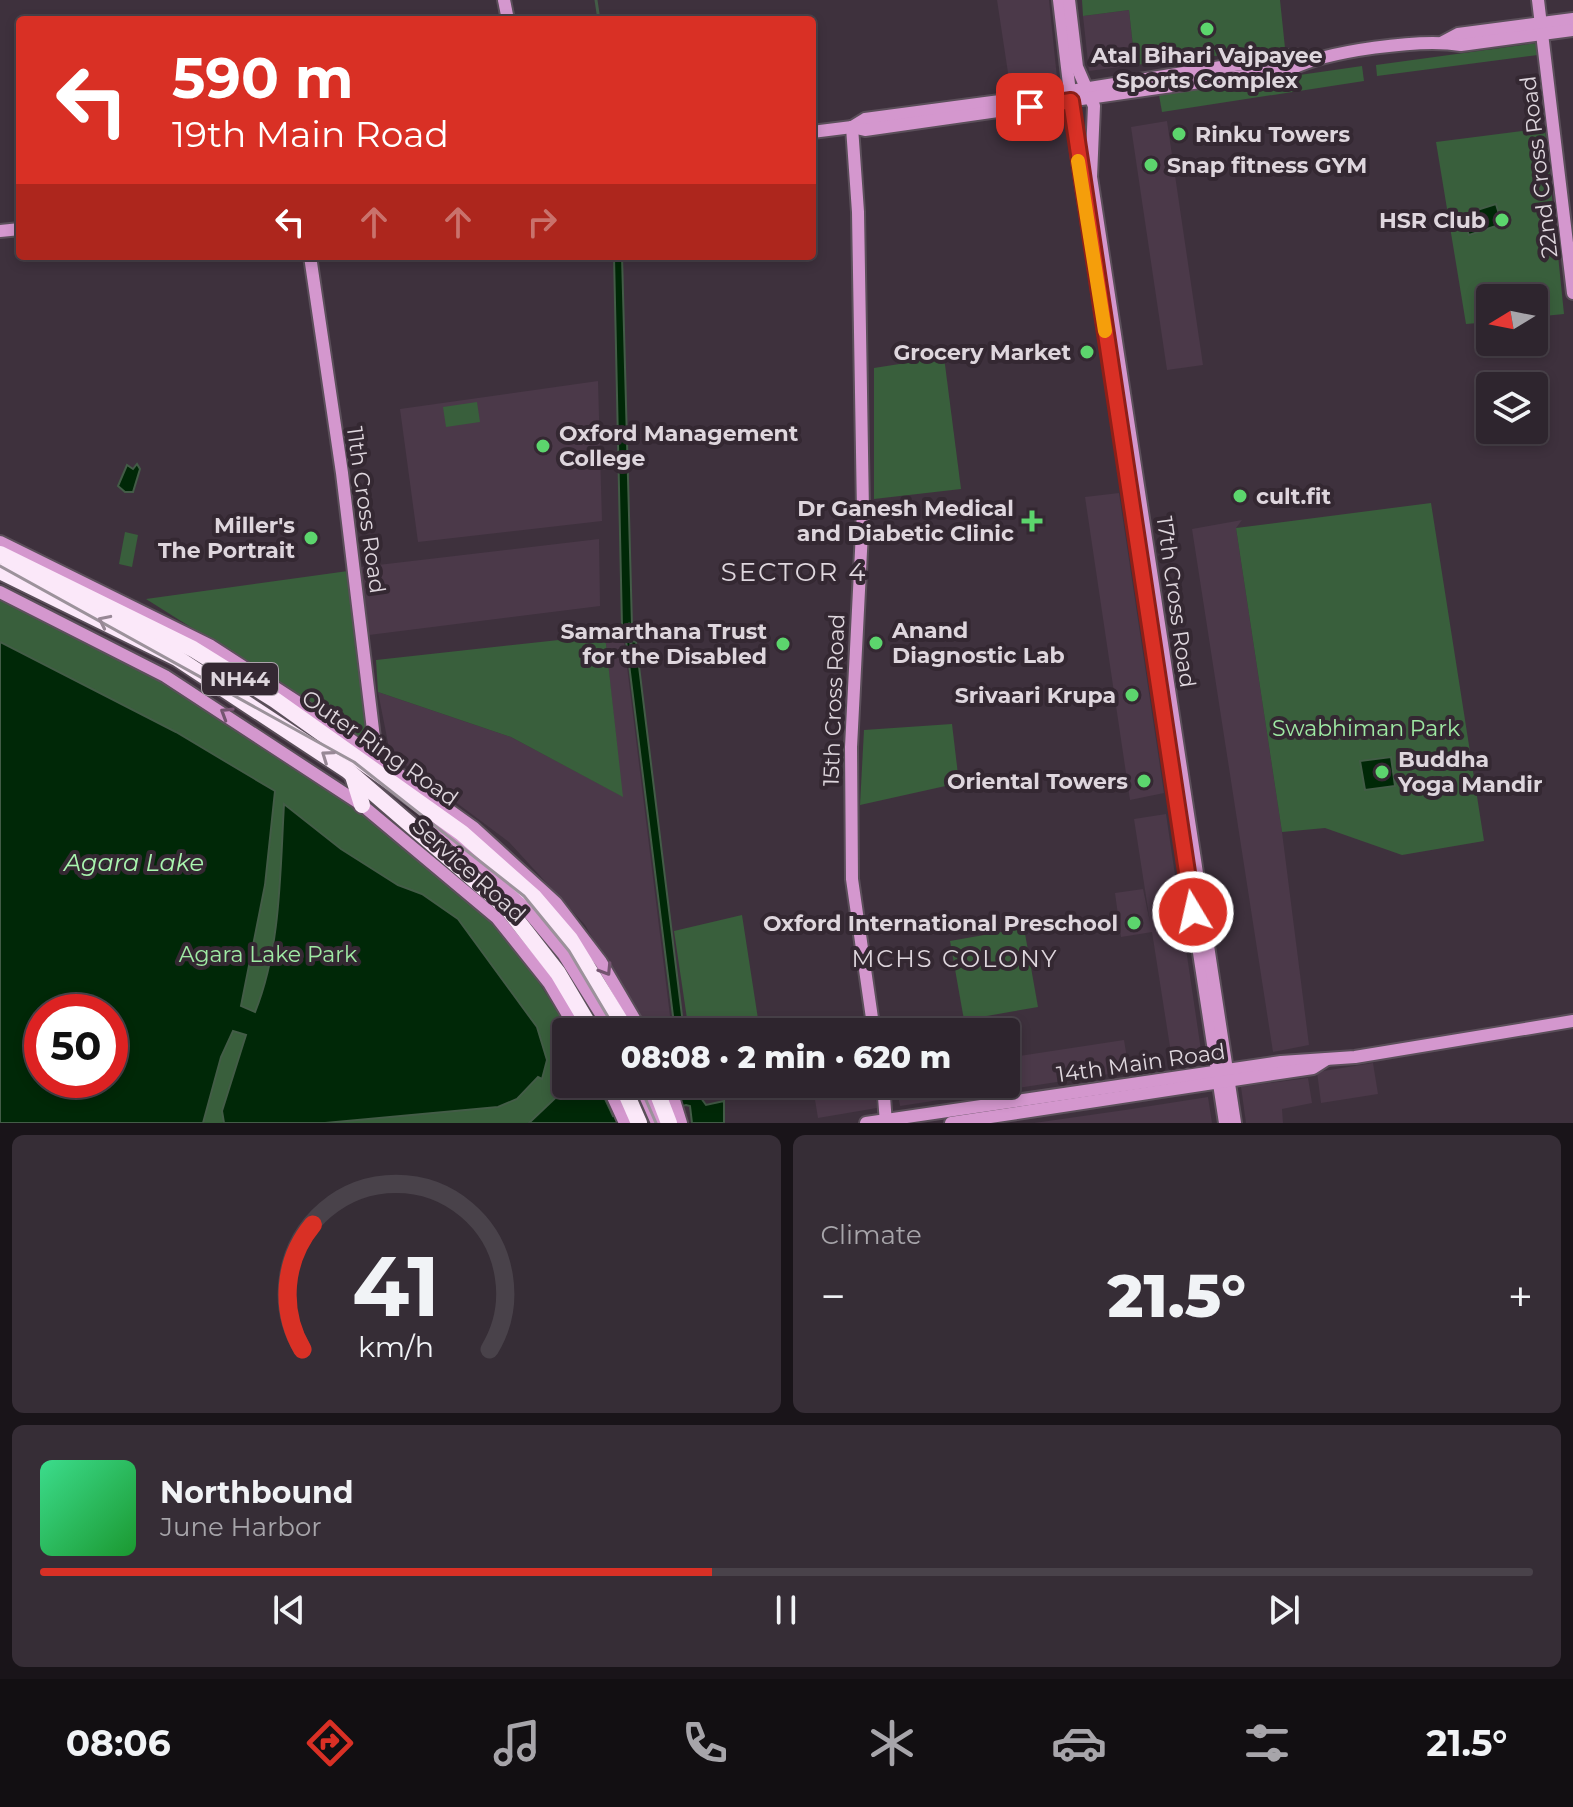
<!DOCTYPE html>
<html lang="en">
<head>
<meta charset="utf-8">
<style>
  body { margin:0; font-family:Montserrat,sans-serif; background:#362d36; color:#f1f3f6; height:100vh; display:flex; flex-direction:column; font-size:30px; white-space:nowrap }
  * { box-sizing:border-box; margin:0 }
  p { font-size:26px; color:#a7a5aa }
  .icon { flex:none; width:44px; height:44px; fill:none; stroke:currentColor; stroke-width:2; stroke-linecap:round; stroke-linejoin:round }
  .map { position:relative; height:1123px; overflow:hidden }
  .sheet { display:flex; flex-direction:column; gap:12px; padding:12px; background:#191419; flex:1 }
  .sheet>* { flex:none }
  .hud { position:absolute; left:16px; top:16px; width:800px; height:244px; border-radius:8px; box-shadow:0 4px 12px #0003,0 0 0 2px #49424a; background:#d93025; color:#fff; overflow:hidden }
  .needle { width:52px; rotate:260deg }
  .controls { position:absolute; left:1476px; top:284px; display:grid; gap:16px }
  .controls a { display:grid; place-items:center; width:72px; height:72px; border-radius:8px; background:#2e252e; box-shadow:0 4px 12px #0003,0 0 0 2px #49424a; font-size:40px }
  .speed { position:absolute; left:24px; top:994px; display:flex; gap:16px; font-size:40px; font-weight:700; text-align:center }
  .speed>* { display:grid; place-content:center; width:104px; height:104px; border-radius:50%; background:#2e252e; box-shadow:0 4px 12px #0003,0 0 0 2px #49424a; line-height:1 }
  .speed .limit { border:12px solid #d22; background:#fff; color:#111 }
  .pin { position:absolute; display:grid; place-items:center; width:68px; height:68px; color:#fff; margin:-34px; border-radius:16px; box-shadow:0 4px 12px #0006 }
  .me { position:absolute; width:88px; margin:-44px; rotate:351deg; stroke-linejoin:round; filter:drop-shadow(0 0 6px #0008) }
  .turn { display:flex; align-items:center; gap:28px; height:168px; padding:0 24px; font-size:36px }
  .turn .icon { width:104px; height:104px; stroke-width:2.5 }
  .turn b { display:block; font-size:56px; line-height:68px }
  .lanes { display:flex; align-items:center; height:76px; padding:0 24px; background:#0003; justify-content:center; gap:40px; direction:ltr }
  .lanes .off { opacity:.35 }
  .big { font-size:60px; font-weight:800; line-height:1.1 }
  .sheet .tile { flex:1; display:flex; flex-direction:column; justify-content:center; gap:12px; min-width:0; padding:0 28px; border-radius:12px; background:#362d36 }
  .sheet .dial { align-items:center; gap:0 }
  .dial svg { height:208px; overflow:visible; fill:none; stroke:#49424a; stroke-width:7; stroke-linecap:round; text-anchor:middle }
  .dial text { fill:#f1f3f6; stroke:none }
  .song { display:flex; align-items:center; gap:24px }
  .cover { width:96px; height:96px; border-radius:12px; background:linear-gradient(135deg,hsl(150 70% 55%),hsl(130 70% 35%)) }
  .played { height:8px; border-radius:4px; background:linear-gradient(90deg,#d93025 45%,#49424a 45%) }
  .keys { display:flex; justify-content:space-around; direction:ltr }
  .heat { display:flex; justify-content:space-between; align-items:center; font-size:44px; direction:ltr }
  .sheet .tiles { flex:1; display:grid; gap:12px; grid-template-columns:1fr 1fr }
  .tile:last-child { grid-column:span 2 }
  .trip { position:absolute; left:552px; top:1018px; width:468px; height:80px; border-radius:8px; background:#2e252e; box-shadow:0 4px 12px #0003,0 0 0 2px #49424a; font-weight:800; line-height:80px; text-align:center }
  .tabs { display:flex; height:128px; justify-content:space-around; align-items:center; background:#120f12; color:#a7a5aa }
  .tabs .icon { width:56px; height:56px }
  .tabs .selected { color:#d93025 }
  .tabs b { font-size:36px; color:#f1f3f6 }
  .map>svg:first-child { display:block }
  .built { fill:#4b3949 }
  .green { fill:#395f3c; fill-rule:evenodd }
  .water { fill:#002807; stroke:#435c47; stroke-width:2; fill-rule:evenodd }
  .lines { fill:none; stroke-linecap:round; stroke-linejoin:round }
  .stream { stroke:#435c47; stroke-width:3 }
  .secondary-casing { stroke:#5b4f5a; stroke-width:16 }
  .highway-casing { stroke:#5b4f5a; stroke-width:20 }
  .secondary { stroke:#d497ce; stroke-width:12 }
  .highway { stroke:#fbe8f9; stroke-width:16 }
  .rail { stroke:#9c929b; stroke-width:3 }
  .oneway { stroke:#988896 }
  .oneway2 { stroke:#745470 }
  .route-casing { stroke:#8d1f18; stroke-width:20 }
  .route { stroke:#d93025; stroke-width:14 }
  .slow { stroke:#f59e0b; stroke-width:14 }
  .poi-dot { fill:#5cd56d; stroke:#342832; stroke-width:3 }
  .labels { text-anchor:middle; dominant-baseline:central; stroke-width:8; stroke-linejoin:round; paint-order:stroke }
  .shield { fill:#342832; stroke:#aba2aa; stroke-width:2 }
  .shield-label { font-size:20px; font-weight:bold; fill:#ded6dd }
  .poi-label { font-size:22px; font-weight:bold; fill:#ded6dd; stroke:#342832; text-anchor:end }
  .street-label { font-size:22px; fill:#ded6dd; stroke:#342832 }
  .park-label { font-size:22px; fill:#9feaa4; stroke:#342832 }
  .water-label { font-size:24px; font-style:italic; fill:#aaf6b0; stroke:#342832 }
  .neighbourhood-label { font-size:24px; letter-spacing:2px; fill:#ded6dd; stroke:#342832 }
  .quarter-label { font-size:26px; letter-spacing:2px; fill:#ded6dd; stroke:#342832 }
</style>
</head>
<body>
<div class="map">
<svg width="1573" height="1123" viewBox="0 0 1573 1123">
  <rect width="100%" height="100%" fill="#3e313d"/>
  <!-- built -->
  <g class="built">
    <polygon points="997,0 1049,0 1057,78 1010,86"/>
    <polygon points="1129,10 1135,65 1089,71 1083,16"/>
    <polygon points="1167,121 1203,365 1167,370 1131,127"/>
    <polygon points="598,381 602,521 418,542 400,409"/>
    <polygon points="1119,493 1164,793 1130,800 1085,497"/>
    <polygon points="1242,520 1236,528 1282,832 1309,1045 1273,1052 1192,529"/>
    <polygon points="599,539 600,606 369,635 361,567"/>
    <polygon points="605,635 624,642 672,1032 647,1032 585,925 509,842 390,753 378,692 511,737 622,796"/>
    <polygon points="1166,814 1202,1057 1201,1062 1173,1066 1152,932 1121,937 1115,893 1143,889 1150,922 1134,819"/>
    <polygon points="1124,1040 1129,1071 900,1106 896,1084 1006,1084 1006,1058"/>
    <polygon points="1373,1063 1378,1094 1321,1103 1317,1072"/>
    <polygon points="1308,1078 1312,1103 1282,1109 1283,1123 1246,1123 1241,1087"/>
    <polygon points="838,1084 873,1084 877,1108 818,1118 813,1088"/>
    <polygon points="1208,1097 1212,1123 1034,1123 1125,1110"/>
  </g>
  <!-- green -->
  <g class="green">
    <polygon points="1082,0 1280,0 1285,48 1135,65 1129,10 1083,16"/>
    <polygon points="1537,43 1538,55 1377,76 1376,65"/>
    <polygon points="1362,66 1364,81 1162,112 1159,95"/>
    <polygon points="1545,128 1564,314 1534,317 1534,298 1490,298 1490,322 1466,324 1436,142"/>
    <polygon points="944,357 961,489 874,499 874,368"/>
    <polygon points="477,402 480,422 446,427 443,407"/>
    <polygon points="1431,503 1484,841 1402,855 1325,828 1282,832 1236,528"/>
    <polygon points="125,532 138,535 132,567 119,564"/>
    <polygon points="348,571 369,749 254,667 146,599"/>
    <path d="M0 599 166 684 299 767 403 845 493 920 519 952 571 1032H566V1084H602L620 1123H0ZM42 1012H110V1080H42Z"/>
    <polygon points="605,635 623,797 511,737 378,692 376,660"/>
    <polygon points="952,724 959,783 860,805 864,730"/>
    <polygon points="742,915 760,1032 689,1032 674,931"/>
    <polygon points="1024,928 1038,1007 964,1020 950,941"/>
  </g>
  <!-- water -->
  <g class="water">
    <polygon points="1496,204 1502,224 1469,235 1461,215"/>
    <polygon points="614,256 622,256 632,626 622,627"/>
    <polygon points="137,464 140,469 133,492 125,492 118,486 127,465 133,469"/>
    <polygon points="626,640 636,642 684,1032 675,1032"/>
    <path d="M0 642 176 732 275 791 265 885 241 1006 255 1012C281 948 280 871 284 804L341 849 398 885 422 894 458 919 537 1027 547 1060 542 1079 538 1077 517 1099 498 1107 325 1123H224L222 1111 246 1035 233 1031 221 1057 203 1123H0ZM42 1012H110V1080H42Z"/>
    <polygon points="1391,757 1395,786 1365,790 1360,761"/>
    <polygon points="570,1084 598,1084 613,1116 682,1093 681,1084 691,1084 706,1105 724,1101 724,1123 692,1123 690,1106 686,1105 621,1123 529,1123"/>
  </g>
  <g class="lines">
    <!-- stream -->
    <g class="stream">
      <polyline points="596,0 599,20"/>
      <polyline points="629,624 631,644"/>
    </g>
    <!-- secondary casing -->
    <g class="secondary-casing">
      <g id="secondary">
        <polyline points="504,0 508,20"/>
        <polyline points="1059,0 1078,160 1225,1123"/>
        <polyline points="1069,0 1077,67 1094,106 1091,177 1235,1123"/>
        <polyline points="1538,0 1573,293"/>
        <polyline points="1443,42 1458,34 1573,19"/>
        <polyline points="852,127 858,212 863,512 851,747 852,879 874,1032"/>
        <polyline points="852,127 865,119 1052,94 1296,55 1311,58"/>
        <path d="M812 132 852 127 865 130 1291 69C1327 51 1421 38 1461 45L1573 30"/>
        <polyline points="0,231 20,229"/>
        <polyline points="310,256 342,473 377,763"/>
        <polyline points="0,542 211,646 305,707 474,828 556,903 601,962 642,1032"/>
        <polyline points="0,592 165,676 362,805 497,918 549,983 578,1032"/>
        <polyline points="436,821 520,902 564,955 612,1032"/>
        <polyline points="607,1084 625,1123"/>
        <polyline points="640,1084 657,1123"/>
        <polyline points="669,1084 681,1123"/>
        <polyline points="883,1084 886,1123"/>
        <polyline points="866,1123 1281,1062 1355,1057 1573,1021"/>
        <polyline points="951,1123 1313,1068 1327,1059"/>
      </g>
    </g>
    <!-- highway casing -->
    <g class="highway-casing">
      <g id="highway">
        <polyline points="0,554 193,649 275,700 462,833 534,897 570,939 627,1032"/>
        <polyline points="0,571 177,658 347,770 508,909 558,973 593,1032"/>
        <polyline points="353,776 362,805"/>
        <polyline points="622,1084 639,1123"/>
        <polyline points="654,1084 669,1123"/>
      </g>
    </g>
    <!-- secondary -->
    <use href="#secondary" class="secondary"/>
    <!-- highway -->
    <use href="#highway" class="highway"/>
    <!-- rail -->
    <g class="rail">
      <polyline points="0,566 354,762 524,896 569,951 617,1032"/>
      <polyline points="639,1084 656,1123"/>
    </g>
  </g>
  <!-- one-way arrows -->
  <defs><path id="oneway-chevron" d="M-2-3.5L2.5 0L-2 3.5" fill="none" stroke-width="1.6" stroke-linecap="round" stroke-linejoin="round" transform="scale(2)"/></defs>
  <g class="oneway">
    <use href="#oneway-chevron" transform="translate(104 621) rotate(-154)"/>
    <use href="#oneway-chevron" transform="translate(327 756) rotate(-145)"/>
  </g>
  <g class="oneway2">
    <use href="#oneway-chevron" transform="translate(226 713) rotate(-148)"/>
    <use href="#oneway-chevron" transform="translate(606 970) rotate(58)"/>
  </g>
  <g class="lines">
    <!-- route casing -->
    <g class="route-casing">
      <polyline id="route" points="1030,107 1071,101 1193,912"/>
    </g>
    <!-- route -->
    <use href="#route" class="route"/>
    <!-- slow -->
    <polyline class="slow" points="1078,161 1105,331"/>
  </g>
  <!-- markers -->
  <g class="poi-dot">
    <circle cx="1207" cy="29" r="8"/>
    <circle cx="1179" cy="134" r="8"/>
    <circle cx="1151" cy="165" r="8"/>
    <circle cx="1502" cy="220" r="8"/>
    <circle cx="1087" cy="352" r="8"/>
    <circle cx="543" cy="446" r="8"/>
    <circle cx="1240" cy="496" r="8"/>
    <path d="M1028 509h8v8h8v8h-8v8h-8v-8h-8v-8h8z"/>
    <circle cx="311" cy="538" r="8"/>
    <circle cx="876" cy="643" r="8"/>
    <circle cx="783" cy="644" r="8"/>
    <circle cx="1132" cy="695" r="8"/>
    <circle cx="1382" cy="772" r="8"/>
    <circle cx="1144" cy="781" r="8"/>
    <circle cx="1134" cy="923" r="8"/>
  </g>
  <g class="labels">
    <!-- shield labels -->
    <rect class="shield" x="202" y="663" width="76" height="32" rx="6"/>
    <g class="shield-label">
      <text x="240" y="679">NH44</text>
    </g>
    <!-- poi labels -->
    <g class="poi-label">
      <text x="1207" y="55" text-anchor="middle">Atal Bihari Vajpayee<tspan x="1207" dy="25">Sports Complex</tspan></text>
      <text x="1195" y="134" text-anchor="start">Rinku Towers</text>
      <text x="1167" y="165" text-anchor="start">Snap fitness GYM</text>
      <text x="1486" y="220">HSR Club</text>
      <text x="1071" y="352">Grocery Market</text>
      <text x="559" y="433" text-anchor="start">Oxford Management<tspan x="559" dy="25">College</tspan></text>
      <text x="1256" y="496" text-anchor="start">cult.fit</text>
      <text x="1014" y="508">Dr Ganesh Medical<tspan x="1014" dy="25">and Diabetic Clinic</tspan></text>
      <text x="295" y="525">Miller's<tspan x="295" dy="25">The Portrait</tspan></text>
      <text x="892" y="630" text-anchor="start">Anand<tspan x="892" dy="25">Diagnostic Lab</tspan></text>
      <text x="767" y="631">Samarthana Trust<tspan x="767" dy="25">for the Disabled</tspan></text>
      <text x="1116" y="695">Srivaari Krupa</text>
      <text x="1398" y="759" text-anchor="start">Buddha<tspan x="1398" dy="25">Yoga Mandir</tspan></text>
      <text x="1128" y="781">Oriental Towers</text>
      <text x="1118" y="923">Oxford International Preschool</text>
    </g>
    <!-- street labels -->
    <g class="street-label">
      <text transform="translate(1539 167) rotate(-97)">22nd Cross Road</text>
      <text transform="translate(366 510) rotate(82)">11th Cross Road</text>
      <text transform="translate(1176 602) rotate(82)">17th Cross Road</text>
      <text transform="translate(834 700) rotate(-88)">15th Cross Road</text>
      <text transform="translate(380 748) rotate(35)">Outer Ring Road</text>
      <text transform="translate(469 870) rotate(42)">Service Road</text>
      <text transform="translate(1141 1063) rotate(-8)">14th Main Road</text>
    </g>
    <!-- park labels -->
    <g class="park-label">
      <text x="1366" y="728">Swabhiman Park</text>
      <text x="268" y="954">Agara Lake Park</text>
    </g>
    <!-- water labels -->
    <g class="water-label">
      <text x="134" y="862">Agara Lake</text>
    </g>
    <!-- neighbourhood labels -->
    <g class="neighbourhood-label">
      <text x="955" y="958">MCHS COLONY</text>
    </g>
    <!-- quarter labels -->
    <g class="quarter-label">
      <text x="794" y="572">SECTOR 4</text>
    </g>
  </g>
</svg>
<div class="controls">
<a><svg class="needle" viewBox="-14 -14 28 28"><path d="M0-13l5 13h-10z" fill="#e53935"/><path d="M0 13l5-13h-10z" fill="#a7a5aa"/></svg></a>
<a><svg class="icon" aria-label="layers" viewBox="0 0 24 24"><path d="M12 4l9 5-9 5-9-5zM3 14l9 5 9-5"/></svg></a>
</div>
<div class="speed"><div class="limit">50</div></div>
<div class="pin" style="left:1030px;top:107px;background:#d93025"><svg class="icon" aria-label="arrive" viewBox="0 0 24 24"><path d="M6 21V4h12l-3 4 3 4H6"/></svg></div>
<svg class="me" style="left:1193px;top:912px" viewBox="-20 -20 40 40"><circle r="17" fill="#d93025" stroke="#fff" stroke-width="3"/><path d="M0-11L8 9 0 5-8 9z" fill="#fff"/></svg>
<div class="trip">08:08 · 2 min · 620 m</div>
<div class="hud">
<div class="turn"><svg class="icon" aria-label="left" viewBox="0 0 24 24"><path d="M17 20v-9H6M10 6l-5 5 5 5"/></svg><div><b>590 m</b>19th Main Road</div></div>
<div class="lanes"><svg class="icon" aria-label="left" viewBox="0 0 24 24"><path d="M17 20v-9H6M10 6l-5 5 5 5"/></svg><svg class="icon off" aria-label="ahead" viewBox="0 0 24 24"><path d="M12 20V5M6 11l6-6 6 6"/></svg><svg class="icon off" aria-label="ahead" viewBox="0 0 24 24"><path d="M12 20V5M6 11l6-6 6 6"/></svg><svg class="icon off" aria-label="right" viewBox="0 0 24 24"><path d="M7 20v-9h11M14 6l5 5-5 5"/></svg></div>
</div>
</div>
<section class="sheet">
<div class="tiles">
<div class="tile dial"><svg viewBox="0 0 100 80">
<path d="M14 69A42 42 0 1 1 86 69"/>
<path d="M14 69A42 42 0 0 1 18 21" stroke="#d93025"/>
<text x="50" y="56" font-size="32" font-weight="700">41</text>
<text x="50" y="72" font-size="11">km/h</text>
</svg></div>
<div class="tile"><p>Climate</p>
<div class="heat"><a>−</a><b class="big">21.5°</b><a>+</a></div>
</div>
<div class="tile">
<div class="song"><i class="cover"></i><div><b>Northbound</b><p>June Harbor</p></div></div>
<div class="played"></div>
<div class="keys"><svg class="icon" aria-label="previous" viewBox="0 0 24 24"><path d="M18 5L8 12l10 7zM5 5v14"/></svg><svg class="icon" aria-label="pause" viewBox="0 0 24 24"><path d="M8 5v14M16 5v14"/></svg><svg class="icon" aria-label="next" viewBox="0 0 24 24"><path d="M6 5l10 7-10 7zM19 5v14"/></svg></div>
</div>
</div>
</section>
<nav class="tabs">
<b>08:06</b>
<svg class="icon selected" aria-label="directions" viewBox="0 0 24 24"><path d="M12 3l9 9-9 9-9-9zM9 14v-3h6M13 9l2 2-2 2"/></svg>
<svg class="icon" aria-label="music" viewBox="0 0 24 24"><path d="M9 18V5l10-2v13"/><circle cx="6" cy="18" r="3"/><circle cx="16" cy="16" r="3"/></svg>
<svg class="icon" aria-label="phone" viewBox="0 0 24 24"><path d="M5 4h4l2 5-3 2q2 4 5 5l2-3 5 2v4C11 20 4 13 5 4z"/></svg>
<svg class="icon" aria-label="climate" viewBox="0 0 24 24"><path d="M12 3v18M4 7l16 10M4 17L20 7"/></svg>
<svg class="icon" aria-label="car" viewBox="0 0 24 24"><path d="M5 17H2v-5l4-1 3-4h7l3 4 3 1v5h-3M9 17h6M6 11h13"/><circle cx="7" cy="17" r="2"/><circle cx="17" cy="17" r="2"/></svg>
<svg class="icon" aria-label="filters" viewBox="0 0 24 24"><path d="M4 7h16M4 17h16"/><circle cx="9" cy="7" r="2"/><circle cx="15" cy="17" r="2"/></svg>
<b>21.5°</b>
</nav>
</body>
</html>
